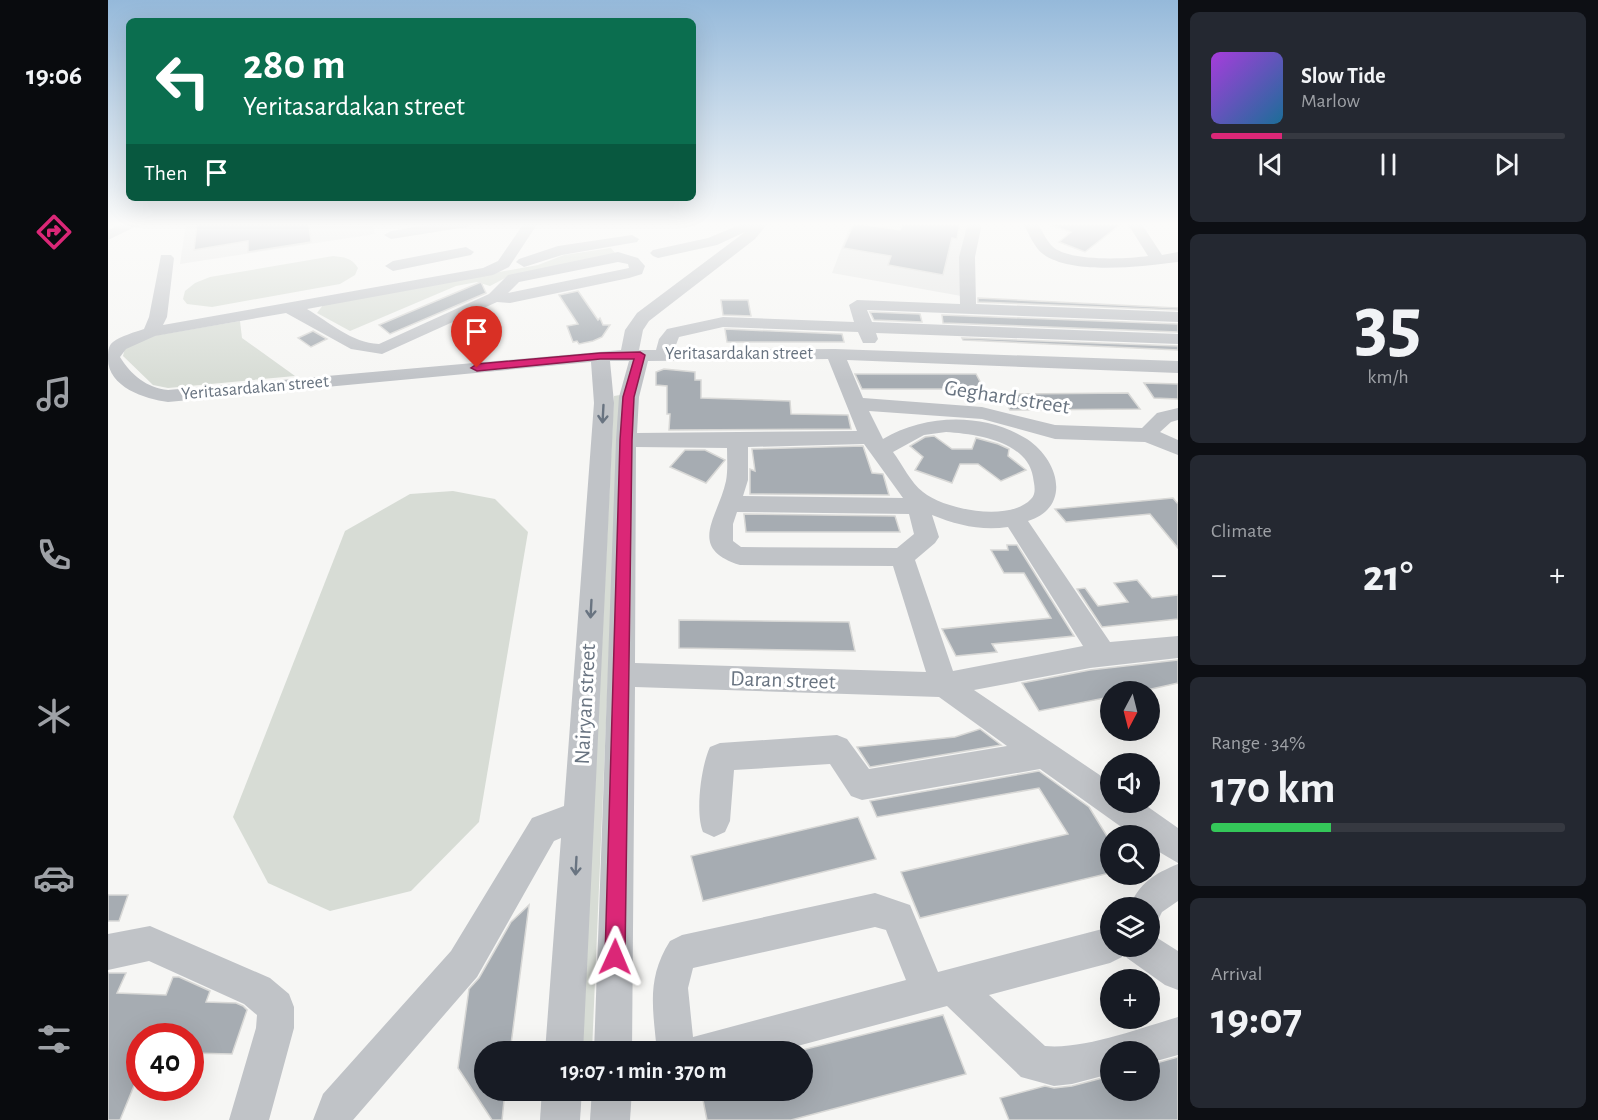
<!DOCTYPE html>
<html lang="en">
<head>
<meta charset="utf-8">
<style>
  body { margin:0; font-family:"Alegreya Sans",sans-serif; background:#242831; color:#f1f3f6; height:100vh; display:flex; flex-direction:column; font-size:22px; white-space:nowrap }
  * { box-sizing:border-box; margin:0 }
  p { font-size:20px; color:#9ea1a6 }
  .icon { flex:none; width:33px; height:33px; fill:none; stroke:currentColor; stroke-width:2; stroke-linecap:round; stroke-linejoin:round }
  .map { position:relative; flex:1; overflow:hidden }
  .sheet { display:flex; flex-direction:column; gap:12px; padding:12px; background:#0d0f14; width:420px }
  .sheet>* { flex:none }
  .top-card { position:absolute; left:18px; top:18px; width:570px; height:183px; border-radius:9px; box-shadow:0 6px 24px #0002; background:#0b6e4f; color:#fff; overflow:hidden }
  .needle { width:39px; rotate:187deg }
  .tools { position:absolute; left:992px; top:681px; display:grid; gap:12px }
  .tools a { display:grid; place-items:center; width:60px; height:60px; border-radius:50%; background:#171b24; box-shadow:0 6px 24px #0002; font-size:30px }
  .speed { position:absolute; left:18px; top:1023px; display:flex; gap:12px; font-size:30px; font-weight:700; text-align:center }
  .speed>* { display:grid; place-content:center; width:78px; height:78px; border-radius:50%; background:#171b24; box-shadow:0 6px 24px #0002; line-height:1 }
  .speed .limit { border:9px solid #d22; background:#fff; color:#111 }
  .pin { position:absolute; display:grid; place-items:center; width:51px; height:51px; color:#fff; margin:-62px -26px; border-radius:50% 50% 50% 0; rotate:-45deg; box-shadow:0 0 6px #0007 }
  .pin .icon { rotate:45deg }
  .me { position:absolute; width:66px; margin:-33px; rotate:1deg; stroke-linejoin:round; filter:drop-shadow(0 0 4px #0008) }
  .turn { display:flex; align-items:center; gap:21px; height:126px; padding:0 18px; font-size:27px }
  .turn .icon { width:78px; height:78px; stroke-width:2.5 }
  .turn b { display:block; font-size:42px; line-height:51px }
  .then { display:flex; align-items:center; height:57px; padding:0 18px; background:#0003; gap:12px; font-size:22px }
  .big { font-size:45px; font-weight:600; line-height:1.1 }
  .sheet .tile { flex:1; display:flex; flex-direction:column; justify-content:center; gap:9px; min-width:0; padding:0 21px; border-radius:9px; background:#242831 }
  .sheet .dial { align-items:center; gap:0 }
  .dial b { font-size:78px; line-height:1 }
  .song { display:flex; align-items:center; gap:18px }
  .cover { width:72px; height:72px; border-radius:9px; background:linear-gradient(135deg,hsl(280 70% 55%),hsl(200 70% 35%)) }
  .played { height:6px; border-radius:3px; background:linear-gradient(90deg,#db2777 20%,#363941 20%) }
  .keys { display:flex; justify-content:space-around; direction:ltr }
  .heat { display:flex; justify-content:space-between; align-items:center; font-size:33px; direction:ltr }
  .charge { height:9px; border-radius:4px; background:linear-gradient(90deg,#34c759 34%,#363941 0) }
  .trip { position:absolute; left:366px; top:1041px; width:339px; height:60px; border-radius:30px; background:#171b24; box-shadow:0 6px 24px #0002; font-weight:600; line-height:60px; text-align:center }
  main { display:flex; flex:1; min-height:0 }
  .menu { display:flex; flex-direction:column; width:108px; justify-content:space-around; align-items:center; background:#090b0e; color:#9ea1a6 }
  .menu .icon { width:42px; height:42px }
  .menu .selected { color:#db2777 }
  .menu b { font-size:27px; color:#f1f3f6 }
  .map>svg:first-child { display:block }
  .built { fill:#e4e5e4 }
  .green { fill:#d7dcd5 }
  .building { fill:#a6acb2; stroke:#d8d8d6; stroke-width:1.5 }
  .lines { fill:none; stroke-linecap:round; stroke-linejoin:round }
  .minor { fill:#c0c3c7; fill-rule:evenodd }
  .oneway { stroke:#697481 }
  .route { fill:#db2777; stroke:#8e194d; stroke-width:1.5 }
  .labels { text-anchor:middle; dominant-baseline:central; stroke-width:6; stroke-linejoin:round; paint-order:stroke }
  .far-street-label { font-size:18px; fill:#697481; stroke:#fff }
  .street-label { font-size:22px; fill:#697481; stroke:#fff }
</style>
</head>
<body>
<main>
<nav class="menu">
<b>19:06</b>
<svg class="icon selected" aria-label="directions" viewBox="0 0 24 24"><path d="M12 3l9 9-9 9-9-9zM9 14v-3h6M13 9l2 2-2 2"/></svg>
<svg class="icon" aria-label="music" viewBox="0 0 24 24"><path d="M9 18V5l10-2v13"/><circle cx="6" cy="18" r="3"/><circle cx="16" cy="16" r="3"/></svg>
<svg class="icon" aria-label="phone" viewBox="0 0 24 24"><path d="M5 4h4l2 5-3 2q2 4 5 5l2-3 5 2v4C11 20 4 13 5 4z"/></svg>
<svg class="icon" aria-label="climate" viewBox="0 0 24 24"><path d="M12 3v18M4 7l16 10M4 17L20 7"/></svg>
<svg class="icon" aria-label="car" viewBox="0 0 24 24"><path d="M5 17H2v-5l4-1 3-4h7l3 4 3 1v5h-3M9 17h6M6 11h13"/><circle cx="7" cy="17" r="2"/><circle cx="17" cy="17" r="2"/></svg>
<svg class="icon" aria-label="filters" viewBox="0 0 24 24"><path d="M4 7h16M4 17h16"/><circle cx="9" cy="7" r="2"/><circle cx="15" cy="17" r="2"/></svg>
</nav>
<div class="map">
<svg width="1070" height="1120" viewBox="0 0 1070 1120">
  <rect width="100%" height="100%" fill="#f6f6f4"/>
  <!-- built -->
  <g class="built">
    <polygon points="78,223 264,223 267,234 72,264"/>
    <polygon points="743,223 869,223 859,297 724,273"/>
  </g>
  <!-- green -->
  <g class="green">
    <polygon points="503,248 508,254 401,276 382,286 369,282 348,286 242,331 209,313 215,305 233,301 430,265 456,255"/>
    <path d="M225 256C236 257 244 258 250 268L247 275 232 284 104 307 79 304 75 299 77 291 87 283 102 277Z"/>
    <polygon points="132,321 134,338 187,376 60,388 45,385 15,356 17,348 33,338"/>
    <polygon points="512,395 484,1051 474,1052 506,396"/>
    <polygon points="345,491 387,499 420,532 371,822 303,891 222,911 160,883 125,817 237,531 302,494"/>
  </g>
  <!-- building -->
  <g class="building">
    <polygon points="89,223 201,223 203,242 140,252 140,241 86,250"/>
    <polygon points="746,223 792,230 794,223 852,223 849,239 844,238 835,275 780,265 783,256 735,248"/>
    <polygon points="944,223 1014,223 977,252 951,242 963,232 943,225"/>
    <polygon points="373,282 378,293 282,334 271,325"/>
    <polygon points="470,291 490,320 492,318 495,325 502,325 494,337 485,341 471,344 469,341 465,342 459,326 470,324 451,295"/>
    <polygon points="870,298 1070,308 1070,310 870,302"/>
    <polygon points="613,300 640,300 643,316 615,315"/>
    <polygon points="762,312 812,314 814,322 766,320"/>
    <polygon points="834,315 1070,324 1070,332 835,323"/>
    <polygon points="617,329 734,334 736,342 619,342"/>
    <polygon points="205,331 219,339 203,347 190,338"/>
    <polygon points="854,338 1070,346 1070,350 855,340"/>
    <polygon points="556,369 587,372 587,380 593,380 593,398 682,401 683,414 740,415 743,429 561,430 562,414 559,414 559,386 548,385 548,372"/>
    <polygon points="747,374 868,374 876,389 754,389"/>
    <polygon points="1036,383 1070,384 1070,399 1046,398"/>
    <polygon points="1020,393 1032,409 902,410 894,394"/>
    <polygon points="826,436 844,449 864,449 868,438 890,444 901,449 900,456 918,470 893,481 870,464 852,464 844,483 807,470 815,457 802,446 817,437"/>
    <polygon points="755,446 764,473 775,474 781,495 642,494 642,469 647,471 644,449"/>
    <polygon points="577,450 597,450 617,460 598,483 562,467"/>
    <polygon points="1065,498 1070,504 1070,548 1042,514 958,522 947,509"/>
    <polygon points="636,514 787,516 792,532 638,532"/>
    <polygon points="899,545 909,545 966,636 884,644 889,652 848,656 834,629 943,618 916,573 896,573 883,550 900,550"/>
    <polygon points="1029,580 1044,598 1070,595 1070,619 994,627 969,589 977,588 990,606 1020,602 1006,583"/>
    <polygon points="571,620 741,622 747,651 571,648"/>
    <polygon points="1070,660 1070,683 1030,692 1002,692 1002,697 931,711 914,683 982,670"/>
    <polygon points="872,729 893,745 762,767 749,747 847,737"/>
    <polygon points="931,771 981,807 1002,841 1002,873 812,918 793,872 960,834 931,788 769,817 762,801"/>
    <polygon points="750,817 768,859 595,901 583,856"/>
    <polygon points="0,895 20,895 11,921 0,921"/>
    <polygon points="421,905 402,1052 376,1052 376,1090 397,1090 394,1120 384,1120 350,1068 361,989 371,978 403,922"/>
    <polygon points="0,973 18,973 9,993 58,995 65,977 71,977 102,991 98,1002 128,1003 135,1006 139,1010 124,1054 82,1053 82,1036 32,1036 32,1071 12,1120 0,1120"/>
    <polygon points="835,1015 858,1074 683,1120 599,1120 593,1090 694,1090 694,1050"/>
    <polygon points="1070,1057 1070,1120 901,1120 892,1098 937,1086 946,1088 964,1086 1002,1076 1002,1090 1041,1090 1041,1065"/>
  </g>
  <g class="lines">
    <!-- minor -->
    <g class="minor">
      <polygon points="17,223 35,223 0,240 0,230"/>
      <polygon points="332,223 366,223 359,227 283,239 276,235 283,231"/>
      <path d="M416 223H430L401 267 385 275 199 309C221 322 244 343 271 344L381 294 400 275 510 252 530 258 537 266 534 274 521 278 402 303 389 302 274 354 243 349 178 313 47 336 18 349 12 357C23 375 39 388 60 390L513 350 517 330 529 313 637 232 609 245 550 258 545 256 542 253 545 250 600 238 636 223 643 225 645 223H660L647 239 541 321 535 330 531 350H548L551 339 559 329 615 317 746 322 741 305 749 300 852 304 851 257 860 223H874L867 257 868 304 1070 312V322L759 310 764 322 1070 334V344L768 333 770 339 767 343H755L750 332 615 327 571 337 566 350 727 349 1070 361V373L739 360 755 398 874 407 947 425 1034 428 1049 413 1070 408V420L1063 422 1052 432 1070 440V455L1037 442 947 439 874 419 761 411 775 439C817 414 876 412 919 439 951 460 964 507 920 521L1002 642 1070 636V658L982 668 866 690 1002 782V802H1033L1070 828V863L1041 846V836H1026L932 769 754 800 743 796 722 764 626 770 622 821 617 832 606 837 595 832C587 813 593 766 602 747L612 743 729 735 739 739 761 769 899 746 831 697 527 687 524 1052H486L508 440 511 397 521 361H502L506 403 475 1052H437L453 838 446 841 369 977 245 1120H205L215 1094 343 951 424 818 456 806 486 403 483 362 60 402C37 399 0 387 0 359 0 352 0 346 5 342 13 336 27 332 36 329L41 317 53 255H63L66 258 59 317 55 325 375 268 390 261ZM510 262 520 264 521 268 400 293 411 282ZM720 359 749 431 529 433 531 397 540 361ZM838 432C868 434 919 441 925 477 926 484 929 493 923 499 902 522 837 510 815 492 803 483 794 464 785 452L816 435ZM756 444 795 498 635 496 640 480V447ZM528 447 619 448C619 458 620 470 618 481 610 518 578 548 632 565L785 566 818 672 527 663ZM629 512 801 514 806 534 789 548 633 547 625 541V524ZM824 515C849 525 873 531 900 527L975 646 845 671 807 560 827 543 831 537Z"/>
      <path d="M915 223H929C934 230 938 240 944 246 960 262 1019 259 1040 256L1023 229 1016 223H1033L1054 255 1070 252V262C1036 266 965 276 935 254 927 249 920 232 915 223Z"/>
      <polygon points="524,235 531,239 529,242 454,255 416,267 408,262 411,259 450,246"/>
      <polygon points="358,247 366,252 363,255 285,271 277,266 285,261"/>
      <path d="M1070 864V901L1054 912 1050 920 1041 924V908H1021C1031 883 1046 874 1070 864Z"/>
      <path d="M767 893 802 905 830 972 1002 927V946H1041V933L1043 934 1070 951V990L1057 985 1019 958 1016 953 1014 957 1002 963 881 995 937 1046C974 1050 1033 1028 1070 1017V1055L1041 1063V1052H1002V1074L964 1084 946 1086 913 1077 839 1006 667 1052H549C545 1009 538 979 562 941L574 935ZM767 927 778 930 798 980 585 1037 580 988 585 968Z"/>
      <polygon points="42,926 162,978 181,994 186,1007 186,1028 161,1120 121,1120 148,1028 149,1015 136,1004 41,961 0,970 0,934"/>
      <polygon points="434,1090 474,1090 472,1120 432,1120"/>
      <polygon points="484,1090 524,1090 522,1120 482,1120"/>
    </g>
  </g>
  <!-- one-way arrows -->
  <defs><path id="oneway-shaft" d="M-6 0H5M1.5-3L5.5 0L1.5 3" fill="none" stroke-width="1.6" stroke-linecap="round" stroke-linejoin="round" transform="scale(1.5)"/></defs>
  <g class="oneway">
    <use href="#oneway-shaft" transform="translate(495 414) rotate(93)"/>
    <use href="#oneway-shaft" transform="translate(483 609) rotate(93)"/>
    <use href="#oneway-shaft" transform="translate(468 866) rotate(93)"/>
  </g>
  <!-- sky -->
  <linearGradient id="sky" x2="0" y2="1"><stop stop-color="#95b9da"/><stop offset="0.59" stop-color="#fbfbfa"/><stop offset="1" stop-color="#fbfbfa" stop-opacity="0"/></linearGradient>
  <rect width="1070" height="380" fill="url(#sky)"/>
  <!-- route -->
  <polygon class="route" points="532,352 537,355 526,397 524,440 517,957 514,965 507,968 500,965 497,957 512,440 515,397 526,359 492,359 369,371 363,368 369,364 492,353"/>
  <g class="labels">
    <!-- far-street labels -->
    <g class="far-street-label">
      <text x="631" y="354">Yeritasardakan street</text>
      <text transform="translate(147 388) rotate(-5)">Yeritasardakan street</text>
    </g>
    <!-- street labels -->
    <g class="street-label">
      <text transform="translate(899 397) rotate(9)">Geghard street</text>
      <text transform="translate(675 680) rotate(2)">Daran street</text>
      <text transform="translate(477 704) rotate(-87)">Nairyan street</text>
    </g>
  </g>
</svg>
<div class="tools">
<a><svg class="needle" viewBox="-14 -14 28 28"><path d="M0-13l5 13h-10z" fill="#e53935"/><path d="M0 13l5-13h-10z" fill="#9ea1a6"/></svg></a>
<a><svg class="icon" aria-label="sound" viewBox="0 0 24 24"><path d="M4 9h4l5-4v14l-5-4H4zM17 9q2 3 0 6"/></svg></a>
<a><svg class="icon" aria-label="search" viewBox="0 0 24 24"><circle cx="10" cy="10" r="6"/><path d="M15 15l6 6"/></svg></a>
<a><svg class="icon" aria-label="layers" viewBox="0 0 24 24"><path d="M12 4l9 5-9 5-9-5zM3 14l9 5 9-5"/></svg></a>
<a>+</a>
<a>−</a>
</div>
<div class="speed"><div class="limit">40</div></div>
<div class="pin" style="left:369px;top:368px;background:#d93025"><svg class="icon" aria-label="arrive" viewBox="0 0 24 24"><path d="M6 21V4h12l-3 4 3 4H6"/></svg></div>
<svg class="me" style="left:507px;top:957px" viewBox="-20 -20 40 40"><path d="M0-17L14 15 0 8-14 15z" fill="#db2777" stroke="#fff" stroke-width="4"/></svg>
<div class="trip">19:07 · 1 min · 370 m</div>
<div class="top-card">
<div class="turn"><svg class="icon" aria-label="left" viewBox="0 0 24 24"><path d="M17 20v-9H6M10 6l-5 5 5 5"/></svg><div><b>280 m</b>Yeritasardakan street</div></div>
<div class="then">Then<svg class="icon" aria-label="arrive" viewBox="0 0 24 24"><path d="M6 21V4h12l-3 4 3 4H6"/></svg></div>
</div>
</div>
<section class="sheet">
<div class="tile">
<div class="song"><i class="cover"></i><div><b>Slow Tide</b><p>Marlow</p></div></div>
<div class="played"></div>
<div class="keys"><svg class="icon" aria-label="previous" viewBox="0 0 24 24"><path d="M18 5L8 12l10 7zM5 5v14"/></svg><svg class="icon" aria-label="pause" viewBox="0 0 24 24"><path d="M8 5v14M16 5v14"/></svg><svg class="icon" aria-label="next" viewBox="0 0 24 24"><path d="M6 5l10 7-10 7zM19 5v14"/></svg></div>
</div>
<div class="tile dial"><b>35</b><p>km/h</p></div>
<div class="tile"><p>Climate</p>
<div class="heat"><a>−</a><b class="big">21°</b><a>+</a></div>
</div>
<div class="tile"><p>Range · 34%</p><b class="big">170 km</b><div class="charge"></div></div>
<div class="tile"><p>Arrival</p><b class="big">19:07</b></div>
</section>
</main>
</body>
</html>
